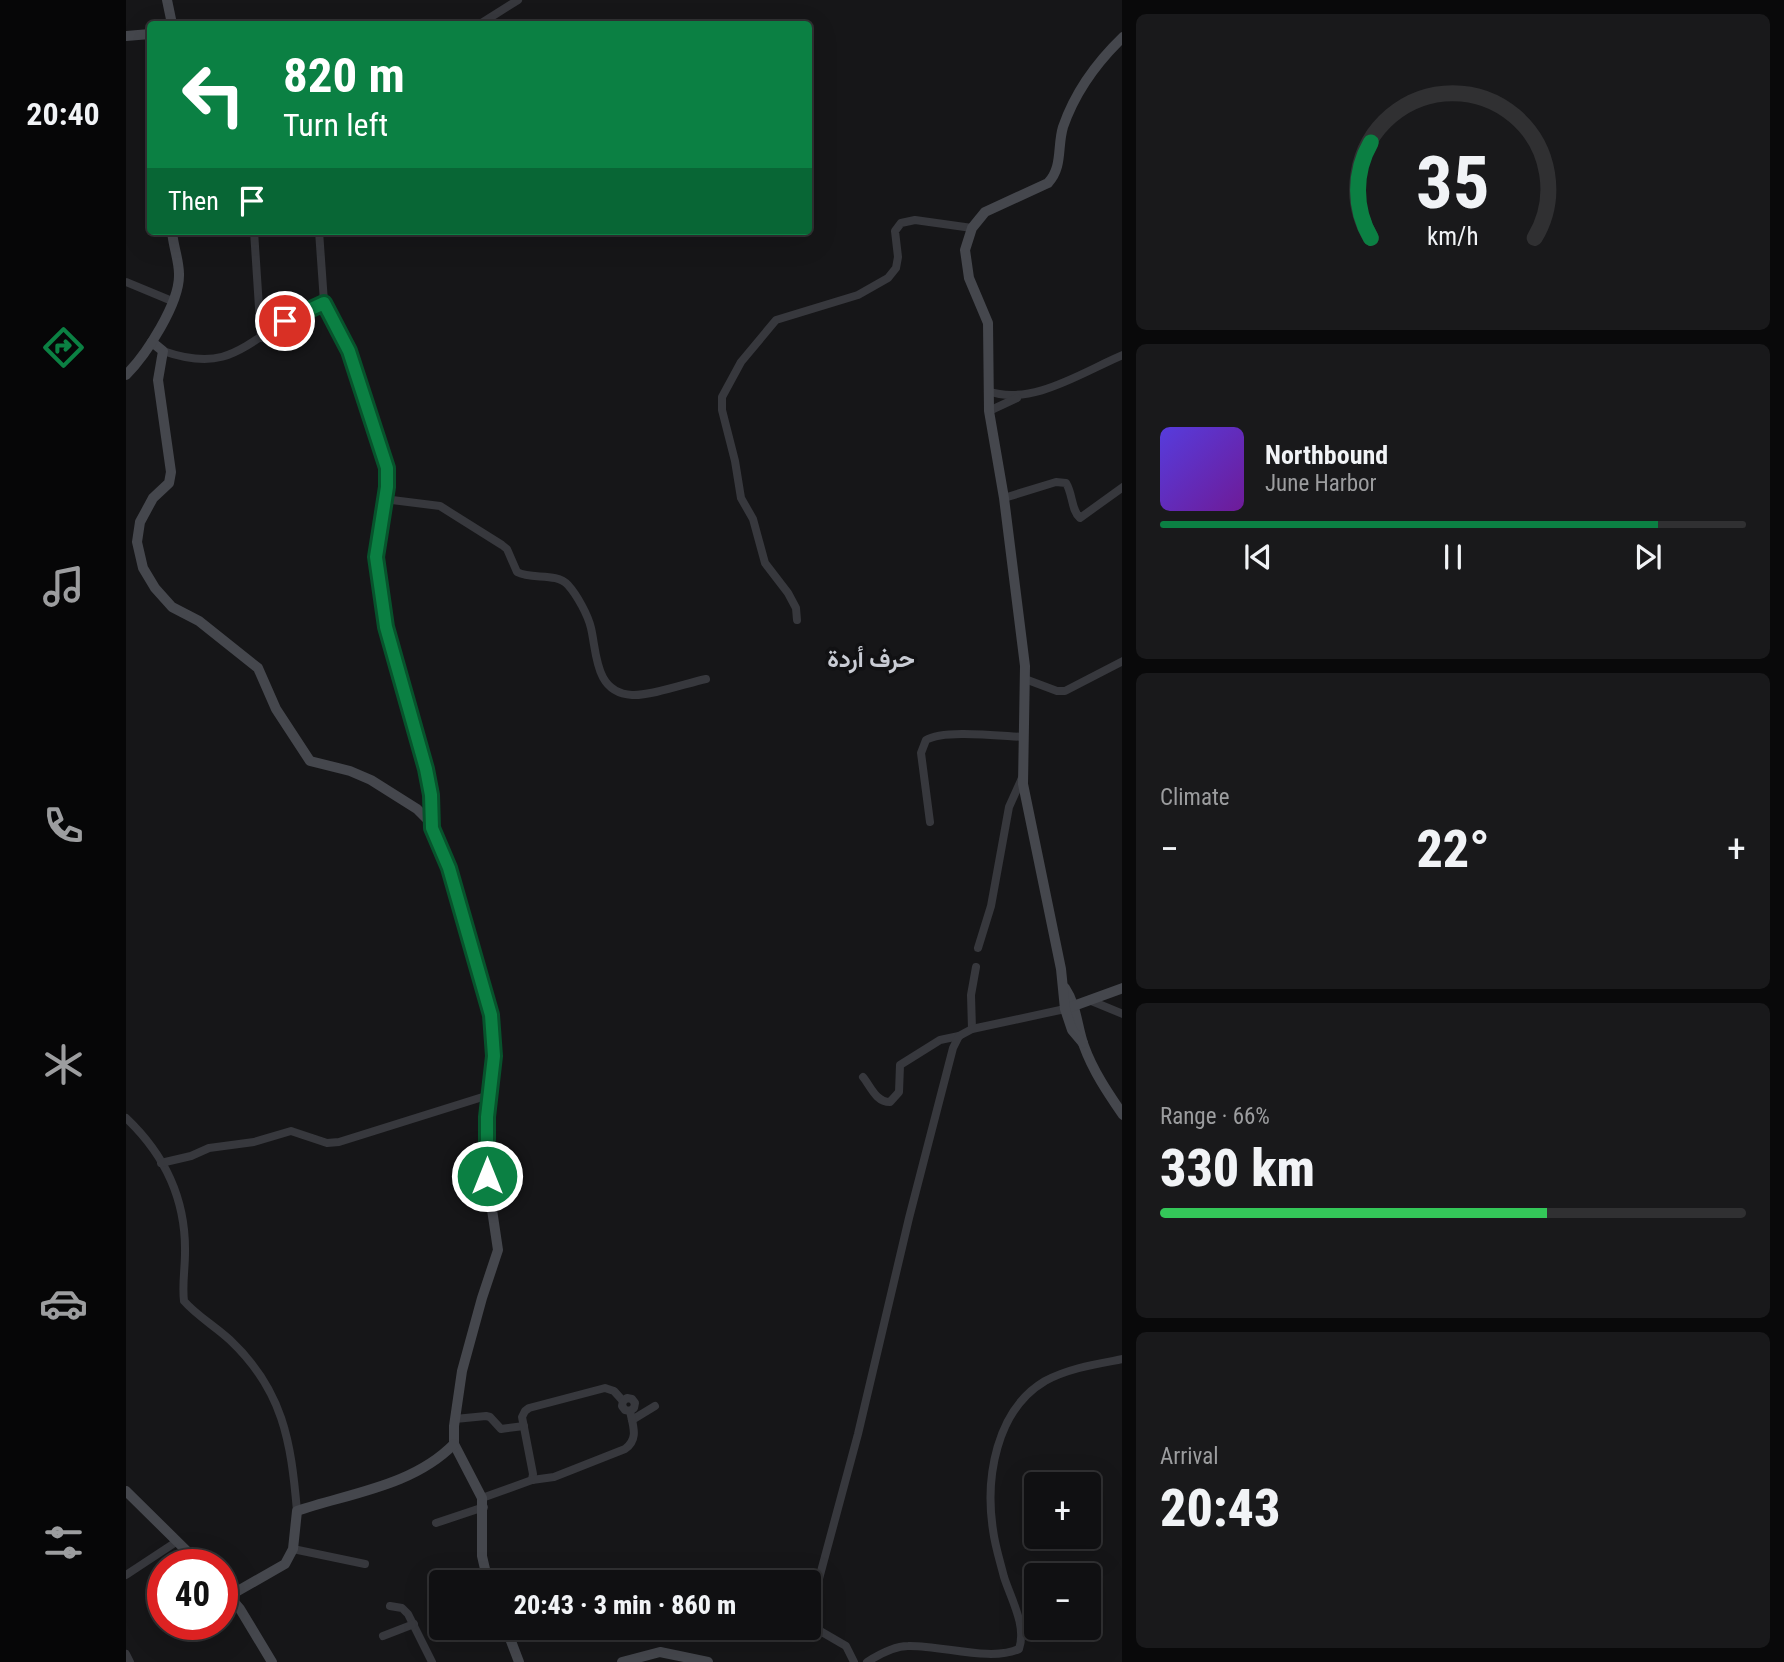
<!DOCTYPE html>
<html lang="en">
<head>
<meta charset="utf-8">
<style>
  body { margin:0; font-family:"Roboto Condensed",Vazirmatn,sans-serif; background:#19191b; color:#f1f3f6; height:100vh; display:flex; flex-direction:column; font-size:26px; white-space:nowrap }
  * { box-sizing:border-box; margin:0 }
  p { font-size:23px; color:#9c9d9f }
  .icon { flex:none; width:38px; height:38px; fill:none; stroke:currentColor; stroke-width:2; stroke-linecap:round; stroke-linejoin:round }
  .map { position:relative; flex:1; overflow:hidden }
  .drawer { display:flex; flex-direction:column; gap:14px; padding:14px; background:#09090a; width:662px }
  .drawer>* { flex:none }
  .guide { position:absolute; left:21px; top:21px; width:665px; height:214px; border-radius:7px; box-shadow:0 7px 28px #0002,0 0 0 2px #303032; background:#0b8043; color:#fff; overflow:hidden }
  .buttons { position:absolute; left:898px; top:1472px; display:grid; gap:14px }
  .buttons a { display:grid; place-items:center; width:77px; height:77px; border-radius:7px; background:#101012; box-shadow:0 7px 28px #0002,0 0 0 2px #303032; font-size:35px }
  .speed { position:absolute; left:21px; top:1549px; display:flex; gap:14px; font-size:35px; font-weight:700; text-align:center }
  .speed>* { display:grid; place-content:center; width:91px; height:91px; border-radius:50%; background:#101012; box-shadow:0 7px 28px #0002,0 0 0 2px #303032; line-height:1 }
  .speed .limit { border:10px solid #d22; background:#fff; color:#111 }
  .pin { position:absolute; display:grid; place-items:center; width:60px; height:60px; color:#fff; margin:-30px; border:4px solid #fff; border-radius:50%; box-shadow:0 2px 7px #0007 }
  .me { position:absolute; width:77px; margin:-38px; rotate:0deg; stroke-linejoin:round; filter:drop-shadow(0 0 5px #0008) }
  .turn { display:flex; align-items:center; gap:24px; height:147px; padding:0 21px; font-size:32px }
  .turn .icon { width:91px; height:91px; stroke-width:2.5 }
  .turn b { display:block; font-size:49px; line-height:60px }
  .then { display:flex; align-items:center; height:66px; padding:0 21px; background:#0003; gap:14px; font-size:26px }
  .big { font-size:52px; font-weight:800; line-height:1.1 }
  .drawer .card { flex:1; display:flex; flex-direction:column; justify-content:center; gap:10px; min-width:0; padding:0 24px; border-radius:10px; background:#19191b }
  .drawer .dial { align-items:center; gap:0 }
  .dial svg { height:182px; overflow:visible; fill:none; stroke:#303032; stroke-width:7; stroke-linecap:round; text-anchor:middle }
  .dial text { fill:#f1f3f6; stroke:none }
  .song { display:flex; align-items:center; gap:21px }
  .cover { width:84px; height:84px; border-radius:10px; background:linear-gradient(135deg,hsl(250 70% 55%),hsl(280 70% 35%)) }
  .played { height:7px; border-radius:4px; background:linear-gradient(90deg,#0b8043 85%,#303032 85%) }
  .keys { display:flex; justify-content:space-around; direction:ltr }
  .heat { display:flex; justify-content:space-between; align-items:center; font-size:38px; direction:ltr }
  .charge { height:10px; border-radius:5px; background:linear-gradient(90deg,#34c759 66%,#303032 0) }
  .trip { position:absolute; left:303px; top:1570px; width:392px; height:70px; border-radius:7px; background:#101012; box-shadow:0 7px 28px #0002,0 0 0 2px #303032; font-weight:800; line-height:70px; text-align:center }
  main { display:flex; flex:1; min-height:0 }
  .tab-bar { display:flex; flex-direction:column; width:126px; justify-content:space-around; align-items:center; background:#060607; color:#9c9d9f }
  .tab-bar .icon { width:49px; height:49px }
  .tab-bar .current { color:#0b8043 }
  .tab-bar b { font-size:32px; color:#f1f3f6 }
  .map>svg:first-child { display:block }
  .lines { fill:none; stroke-linecap:round; stroke-linejoin:round }
  .street { stroke:#37383d; stroke-width:8 }
  .secondary { stroke:#45474d; stroke-width:10 }
  .route-casing { stroke:#07532c; stroke-width:18 }
  .route { stroke:#0b8043; stroke-width:12 }
  .labels { text-anchor:middle; dominant-baseline:central; stroke-width:7; stroke-linejoin:round; paint-order:stroke }
  .quarter-label { font-size:24px; font-weight:bold; fill:#c9ccd4; stroke:#111113 }
</style>
</head>
<body>
<main>
<nav class="tab-bar">
<b>20:40</b>
<svg class="icon current" aria-label="directions" viewBox="0 0 24 24"><path d="M12 3l9 9-9 9-9-9zM9 14v-3h6M13 9l2 2-2 2"/></svg>
<svg class="icon" aria-label="music" viewBox="0 0 24 24"><path d="M9 18V5l10-2v13"/><circle cx="6" cy="18" r="3"/><circle cx="16" cy="16" r="3"/></svg>
<svg class="icon" aria-label="phone" viewBox="0 0 24 24"><path d="M5 4h4l2 5-3 2q2 4 5 5l2-3 5 2v4C11 20 4 13 5 4z"/></svg>
<svg class="icon" aria-label="climate" viewBox="0 0 24 24"><path d="M12 3v18M4 7l16 10M4 17L20 7"/></svg>
<svg class="icon" aria-label="car" viewBox="0 0 24 24"><path d="M5 17H2v-5l4-1 3-4h7l3 4 3 1v5h-3M9 17h6M6 11h13"/><circle cx="7" cy="17" r="2"/><circle cx="17" cy="17" r="2"/></svg>
<svg class="icon" aria-label="filters" viewBox="0 0 24 24"><path d="M4 7h16M4 17h16"/><circle cx="9" cy="7" r="2"/><circle cx="15" cy="17" r="2"/></svg>
</nav>
<div class="map">
<svg width="997" height="1662" viewBox="0 0 997 1662">
  <rect width="100%" height="100%" fill="#161618"/>
  <g class="lines">
    <!-- street -->
    <g class="street">
      <polyline points="354,24 392,0"/>
      <polyline points="128,231 135,338"/>
      <path d="M193 231 198 302 223 351 261 468C262 486 257 503 254 521 251 545 250 567 254 591 266 672 303 746 306 828"/>
      <polyline points="0,282 46,301"/>
      <path d="M37 351C89 369 107 356 149 327 163 316 182 310 198 302"/>
      <path d="M862 391C906 407 958 371 997 355"/>
      <polyline points="863,411 891,398"/>
      <path d="M878 498 930 482 940 483C947 494 945 510 954 518L997 487"/>
      <path d="M258 499 314 506 376 545 381 549 391 572C406 580 430 572 442 585 451 595 462 615 465 628 471 654 469 693 506 695 525 696 561 683 580 679"/>
      <polyline points="671,620 670,608 662,593 639,563 627,519 615,498 609,461 596,410 596,397 615,362 650,320 732,295 762,278 770,268 772,257 769,231 775,223 789,220 846,228"/>
      <polyline points="899,679 931,691 939,691 997,661"/>
      <path d="M804 822 795 753 800 740C817 729 875 736 897 737"/>
      <polyline points="852,948 865,906 883,807 896,778"/>
      <polyline points="963,1000 997,1014"/>
      <polyline points="846,1029 845,995 850,967"/>
      <path d="M737 1077C745 1087 750 1102 764 1102L773 1092 774 1065 814 1040 833 1036"/>
      <path d="M0 1118C39 1155 60 1200 59 1253 59 1269 56 1285 58 1301 71 1316 89 1326 104 1340 157 1390 165 1441 171 1511"/>
      <polyline points="35,1163 65,1156 83,1148 128,1142 165,1131 201,1143 213,1142 363,1095"/>
      <polyline points="329,1419 360,1416 364,1417 375,1429 398,1426"/>
      <polyline points="506,1420 529,1406"/>
      <polyline points="406,1480 407,1474 396,1417 399,1411 403,1408 479,1388 488,1391 497,1401"/>
      <path d="M356 1498 406 1480 428 1477 499 1449C513 1439 507 1426 504 1411L508 1408 509 1403 506 1399 501 1398 497 1401 496 1406 499 1410 504 1411"/>
      <polyline points="310,1523 358,1507"/>
      <polyline points="167,1549 239,1564"/>
      <polyline points="0,1575 50,1542"/>
      <polyline points="264,1606 276,1608 282,1614 306,1662"/>
      <polyline points="257,1636 288,1624"/>
      <polyline points="0,1654 4,1662"/>
      <polyline points="728,1662 720,1646 689,1628 685,1616 687,1601 732,1434 783,1218 827,1048 833,1036 846,1029 939,1009"/>
      <path d="M741 1662C752 1655 768 1646 782 1646 815 1645 865 1662 893 1649 901 1626 885 1599 878 1577 874 1561 869 1546 867 1530 859 1478 870 1410 919 1381 943 1368 971 1364 997 1359"/>
    </g>
    <!-- secondary -->
    <g class="secondary">
      <polyline points="41,0 46,24"/>
      <polyline points="0,36 24,34"/>
      <polyline points="26,342 37,351 32,380 45,472 43,483 27,498 14,522 11,542 17,568 29,588 46,607 73,621 132,668 150,709 184,761 224,771 245,780 291,809 302,820 322,868 343,946 362,1000 368,1056 361,1117 361,1176 372,1250 356,1298 336,1371 328,1426 328,1444 356,1498 356,1556 362,1582"/>
      <path d="M0 375C20 355 54 303 53 274 53 260 47 246 46 231"/>
      <path d="M939 988C951 1006 951 1027 958 1046 967 1071 982 1093 997 1115"/>
      <polyline points="942,1008 997,988"/>
      <path d="M957 1043 946 1030 939 1009 935 969 897 784 899 666 878 498 863 411 862 323 843 278 839 250 846 228 859 212 922 183C937 167 931 147 937 127 949 92 971 62 997 37"/>
      <polyline points="0,1491 74,1564"/>
      <polyline points="96,1588 114,1609 146,1662"/>
      <path d="M103 1596 159 1564 167 1549 171 1511C224 1493 287 1486 328 1444"/>
      <polyline points="380,1628 393,1662"/>
      <polyline points="496,1662 534,1652 582,1662"/>
    </g>
  </g>
  <g class="lines">
    <!-- route casing -->
    <g class="route-casing">
      <polyline id="route" points="159,321 198,303 223,351 261,468 261,487 250,557 260,627 300,769 305,795 306,828 323,868 365,1015 368,1056 361,1117 361,1176"/>
    </g>
    <!-- route -->
    <use href="#route" class="route"/>
  </g>
  <g class="labels">
    <!-- quarter labels -->
    <g class="quarter-label">
      <text x="745" y="659">حرف أردة</text>
    </g>
  </g>
</svg>
<div class="buttons">
<a>+</a>
<a>−</a>
</div>
<div class="speed"><div class="limit">40</div></div>
<div class="pin" style="left:159px;top:321px;background:#d93025"><svg class="icon" aria-label="arrive" viewBox="0 0 24 24"><path d="M6 21V4h12l-3 4 3 4H6"/></svg></div>
<svg class="me" style="left:361px;top:1176px" viewBox="-20 -20 40 40"><circle r="17" fill="#0b8043" stroke="#fff" stroke-width="3"/><path d="M0-11L8 9 0 5-8 9z" fill="#fff"/></svg>
<div class="trip">20:43 · 3 min · 860 m</div>
<div class="guide">
<div class="turn"><svg class="icon" aria-label="left" viewBox="0 0 24 24"><path d="M17 20v-9H6M10 6l-5 5 5 5"/></svg><div><b>820 m</b>Turn left</div></div>
<div class="then">Then<svg class="icon" aria-label="arrive" viewBox="0 0 24 24"><path d="M6 21V4h12l-3 4 3 4H6"/></svg></div>
</div>
</div>
<section class="drawer">
<div class="card dial"><svg viewBox="0 0 100 80">
<path d="M14 69A42 42 0 1 1 86 69"/>
<path d="M14 69A42 42 0 0 1 14 27" stroke="#0b8043"/>
<text x="50" y="56" font-size="32" font-weight="700">35</text>
<text x="50" y="72" font-size="11">km/h</text>
</svg></div>
<div class="card">
<div class="song"><i class="cover"></i><div><b>Northbound</b><p>June Harbor</p></div></div>
<div class="played"></div>
<div class="keys"><svg class="icon" aria-label="previous" viewBox="0 0 24 24"><path d="M18 5L8 12l10 7zM5 5v14"/></svg><svg class="icon" aria-label="pause" viewBox="0 0 24 24"><path d="M8 5v14M16 5v14"/></svg><svg class="icon" aria-label="next" viewBox="0 0 24 24"><path d="M6 5l10 7-10 7zM19 5v14"/></svg></div>
</div>
<div class="card"><p>Climate</p>
<div class="heat"><a>−</a><b class="big">22°</b><a>+</a></div>
</div>
<div class="card"><p>Range · 66%</p><b class="big">330 km</b><div class="charge"></div></div>
<div class="card"><p>Arrival</p><b class="big">20:43</b></div>
</section>
</main>
</body>
</html>
